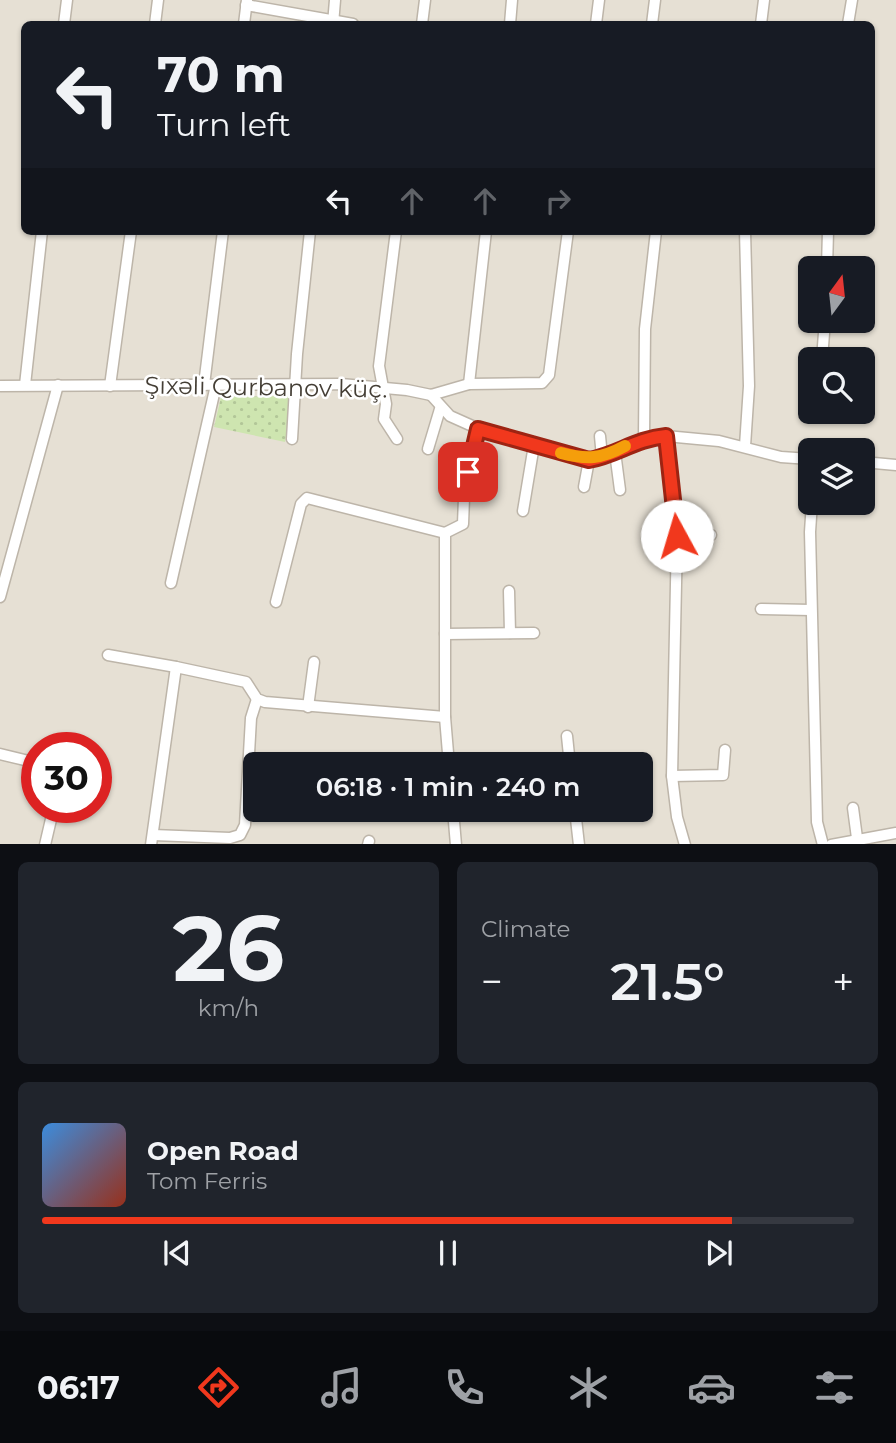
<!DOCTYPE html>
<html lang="en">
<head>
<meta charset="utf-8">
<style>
  body { margin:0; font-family:Montserrat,sans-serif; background:#20242c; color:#f1f3f6; height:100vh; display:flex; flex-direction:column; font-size:26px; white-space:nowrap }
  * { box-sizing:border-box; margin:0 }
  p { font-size:23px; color:#9ea1a6 }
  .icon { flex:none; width:38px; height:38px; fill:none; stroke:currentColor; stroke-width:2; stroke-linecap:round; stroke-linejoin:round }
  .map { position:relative; height:844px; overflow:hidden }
  .sheet { display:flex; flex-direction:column; gap:18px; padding:18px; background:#0d0f14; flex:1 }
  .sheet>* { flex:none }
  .banner { position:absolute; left:21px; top:21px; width:854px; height:214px; border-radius:10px; box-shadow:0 2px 5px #0004; background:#171b24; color:#f1f3f6; overflow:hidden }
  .needle { width:46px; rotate:15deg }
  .fabs { position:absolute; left:798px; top:256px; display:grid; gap:14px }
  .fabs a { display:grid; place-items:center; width:77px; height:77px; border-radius:10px; background:#171b24; box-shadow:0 2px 5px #0004; font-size:35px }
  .speed { position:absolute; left:21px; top:732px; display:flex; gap:14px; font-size:35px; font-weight:700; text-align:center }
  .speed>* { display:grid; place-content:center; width:91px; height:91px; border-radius:50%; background:#171b24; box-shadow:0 2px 5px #0004; line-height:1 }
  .speed .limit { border:10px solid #d22; background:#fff; color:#111 }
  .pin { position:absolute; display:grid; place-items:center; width:60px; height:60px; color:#fff; margin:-30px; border-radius:14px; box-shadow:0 4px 10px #0006 }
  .me { position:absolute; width:77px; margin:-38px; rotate:354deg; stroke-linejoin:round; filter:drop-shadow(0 0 5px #0008) }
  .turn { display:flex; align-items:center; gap:24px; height:147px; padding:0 21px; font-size:32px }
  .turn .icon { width:91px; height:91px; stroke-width:2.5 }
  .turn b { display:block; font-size:49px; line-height:60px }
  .lanes { display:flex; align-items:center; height:66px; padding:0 21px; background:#0003; justify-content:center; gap:35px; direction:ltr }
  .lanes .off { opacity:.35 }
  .big { font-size:52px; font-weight:600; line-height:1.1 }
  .sheet .card { flex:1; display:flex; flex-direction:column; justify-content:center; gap:10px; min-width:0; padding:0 24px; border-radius:10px; background:#20242c }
  .sheet .dial { align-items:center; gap:0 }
  .dial b { font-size:91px; line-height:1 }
  .song { display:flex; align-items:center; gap:21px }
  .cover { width:84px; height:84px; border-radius:10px; background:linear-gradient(135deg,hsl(210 70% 55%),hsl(10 70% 35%)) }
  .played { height:7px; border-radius:4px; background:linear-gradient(90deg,#f1381d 85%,#363941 85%) }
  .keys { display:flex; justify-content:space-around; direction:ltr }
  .heat { display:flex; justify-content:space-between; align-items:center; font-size:38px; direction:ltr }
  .sheet .tiles { flex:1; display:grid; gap:18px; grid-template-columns:1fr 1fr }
  .card:last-child { grid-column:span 2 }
  .trip { position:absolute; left:243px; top:752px; width:410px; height:70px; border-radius:10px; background:#171b24; box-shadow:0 2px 5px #0004; font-weight:600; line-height:70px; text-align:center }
  .menu { display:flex; height:112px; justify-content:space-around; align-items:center; background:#090b0e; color:#9ea1a6 }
  .menu .icon { width:49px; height:49px }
  .menu .active { color:#f1381d }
  .menu b { font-size:32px; color:#f1f3f6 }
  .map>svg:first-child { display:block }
  .residential { fill:#e6e0d4; fill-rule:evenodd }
  .grass { fill:url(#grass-dots) }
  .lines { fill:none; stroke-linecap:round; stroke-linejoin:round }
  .minor-casing { stroke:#bdb5a9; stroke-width:13 }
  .minor { stroke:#fff; stroke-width:10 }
  .route-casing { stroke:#9d2413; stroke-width:18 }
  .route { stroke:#f1381d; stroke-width:12 }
  .slow { stroke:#f59e0b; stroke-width:12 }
  .labels { text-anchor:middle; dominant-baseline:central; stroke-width:5; stroke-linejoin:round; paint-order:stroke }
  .street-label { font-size:24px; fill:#443e35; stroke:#fff }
</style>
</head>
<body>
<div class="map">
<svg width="896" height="845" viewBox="0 0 896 845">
  <defs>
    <pattern id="grass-dots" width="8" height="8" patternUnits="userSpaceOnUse" patternTransform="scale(1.75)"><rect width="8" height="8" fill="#cee5b0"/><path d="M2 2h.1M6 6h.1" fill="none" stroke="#b2c698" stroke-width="1.8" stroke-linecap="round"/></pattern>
  </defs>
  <rect width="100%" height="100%" fill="#f2eee6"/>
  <!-- residential -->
  <path class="residential" d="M0 0H896V844H0ZM24 24H872V231H24ZM810 268H863V320H810ZM810 359H863V411H810ZM810 450H863V502H810ZM37 747H96V807H37ZM256 765H640V810H256Z"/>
  <!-- grass -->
  <polygon class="grass" points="293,396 285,442 214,427 221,397"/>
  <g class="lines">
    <!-- minor casing -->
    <g class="minor-casing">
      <g id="minor">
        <polyline points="246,5 353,24"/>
        <polyline points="64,24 67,0"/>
        <polyline points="155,24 158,0"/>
        <polyline points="244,24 247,0"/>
        <polyline points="333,24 335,0"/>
        <polyline points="422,24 425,0"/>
        <polyline points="510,24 512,0"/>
        <polyline points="596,24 599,0"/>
        <polyline points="652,24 655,0"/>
        <polyline points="761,24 764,0"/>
        <polyline points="848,24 852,0"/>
        <polyline points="396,231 379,366 386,404 384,419 397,439"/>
        <polyline points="745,231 749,386 745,446"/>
        <polyline points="827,268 828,231"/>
        <polyline points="822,359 825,320"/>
        <polyline points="469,384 486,231"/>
        <polyline points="25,385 42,231"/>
        <polyline points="204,385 223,231"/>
        <polyline points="0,386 341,384 407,390 431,395 469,384 542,383 549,375 568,231"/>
        <polyline points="110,386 131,231"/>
        <polyline points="431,395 450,416 488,433 582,458 602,457 644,438 666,436 719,441 781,457 810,459"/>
        <polyline points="863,399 868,400"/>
        <polyline points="600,436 602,457"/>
        <polyline points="666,436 677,536 672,776 677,817 685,845"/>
        <polyline points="644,438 645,329 656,231"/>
        <polyline points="292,439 297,354 310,231"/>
        <polyline points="428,449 440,409"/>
        <polyline points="615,452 620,490"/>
        <polyline points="863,462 896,465"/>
        <polyline points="584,487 589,460"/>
        <polyline points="812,502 810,532 817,822 823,845"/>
        <polyline points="523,511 534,445"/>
        <polyline points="677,536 711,535"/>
        <polyline points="171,583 216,385"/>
        <polyline points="509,591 510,633"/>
        <polyline points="0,597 58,385"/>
        <polyline points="276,602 301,504 307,498 445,533"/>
        <polyline points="761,609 811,610"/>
        <polyline points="445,634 534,633"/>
        <polyline points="108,655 176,667"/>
        <polyline points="308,707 314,662"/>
        <polyline points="567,736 570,765"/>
        <polyline points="0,754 37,763"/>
        <polyline points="449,765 445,717 445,533 463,524 464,498 478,429"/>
        <polyline points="672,776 723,775 725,750"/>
        <polyline points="853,808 857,838"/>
        <polyline points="453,810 456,845"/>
        <polyline points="575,810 579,845"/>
        <polyline points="153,835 230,838 240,835 245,825 251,718 257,699"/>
        <polyline points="45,845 52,815"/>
        <polyline points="151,845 176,667 246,682 257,699 265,702 445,717"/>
        <polyline points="368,845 369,841"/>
        <polyline points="831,845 896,833"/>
      </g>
    </g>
    <!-- minor -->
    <use href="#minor" class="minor"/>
  </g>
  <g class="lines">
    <!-- route casing -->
    <g class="route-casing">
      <path id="route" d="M468 472 478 429 589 460C617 455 635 439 666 436L677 536"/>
    </g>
    <!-- route -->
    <use href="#route" class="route"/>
    <!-- slow -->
    <path class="slow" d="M561 453C587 460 601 459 625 446"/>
  </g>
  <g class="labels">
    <!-- street labels -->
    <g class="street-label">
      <text transform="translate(266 387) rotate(1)">Şıxəli Qurbanov küç.</text>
    </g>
  </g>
</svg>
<div class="fabs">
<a><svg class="needle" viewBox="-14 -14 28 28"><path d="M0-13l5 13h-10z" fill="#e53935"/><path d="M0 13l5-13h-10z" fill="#9ea1a6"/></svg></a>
<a><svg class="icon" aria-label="search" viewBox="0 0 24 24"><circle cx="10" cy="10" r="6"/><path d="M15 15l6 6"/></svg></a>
<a><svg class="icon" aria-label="layers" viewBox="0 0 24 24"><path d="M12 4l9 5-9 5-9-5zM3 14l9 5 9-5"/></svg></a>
</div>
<div class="speed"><div class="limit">30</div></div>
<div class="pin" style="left:468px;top:472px;background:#d93025"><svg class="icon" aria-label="arrive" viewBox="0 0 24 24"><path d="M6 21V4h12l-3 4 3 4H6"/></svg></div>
<svg class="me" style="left:677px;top:536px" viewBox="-20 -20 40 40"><circle r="19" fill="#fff"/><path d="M0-13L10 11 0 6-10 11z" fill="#f1381d"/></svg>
<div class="trip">06:18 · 1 min · 240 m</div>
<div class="banner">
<div class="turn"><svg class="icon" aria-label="left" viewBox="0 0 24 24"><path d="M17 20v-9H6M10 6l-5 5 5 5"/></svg><div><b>70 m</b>Turn left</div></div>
<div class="lanes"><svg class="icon" aria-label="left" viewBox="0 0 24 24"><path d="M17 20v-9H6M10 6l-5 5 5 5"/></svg><svg class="icon off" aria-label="ahead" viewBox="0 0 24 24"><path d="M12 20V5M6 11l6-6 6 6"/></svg><svg class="icon off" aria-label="ahead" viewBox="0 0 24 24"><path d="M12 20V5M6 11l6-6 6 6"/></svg><svg class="icon off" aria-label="right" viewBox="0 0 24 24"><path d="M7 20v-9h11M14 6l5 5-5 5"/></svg></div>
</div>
</div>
<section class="sheet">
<div class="tiles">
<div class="card dial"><b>26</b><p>km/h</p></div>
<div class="card"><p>Climate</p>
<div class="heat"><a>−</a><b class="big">21.5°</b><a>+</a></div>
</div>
<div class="card">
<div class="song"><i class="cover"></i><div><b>Open Road</b><p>Tom Ferris</p></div></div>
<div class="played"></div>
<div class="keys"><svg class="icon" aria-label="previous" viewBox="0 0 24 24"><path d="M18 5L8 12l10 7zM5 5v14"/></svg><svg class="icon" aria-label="pause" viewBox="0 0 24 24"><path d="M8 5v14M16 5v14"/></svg><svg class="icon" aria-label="next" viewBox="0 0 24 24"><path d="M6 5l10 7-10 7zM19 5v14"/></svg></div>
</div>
</div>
</section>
<nav class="menu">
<b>06:17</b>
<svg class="icon active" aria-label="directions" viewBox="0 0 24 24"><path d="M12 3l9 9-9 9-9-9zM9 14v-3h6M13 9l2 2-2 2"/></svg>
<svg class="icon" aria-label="music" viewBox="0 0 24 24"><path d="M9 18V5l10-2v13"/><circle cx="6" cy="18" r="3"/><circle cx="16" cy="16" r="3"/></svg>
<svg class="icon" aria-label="phone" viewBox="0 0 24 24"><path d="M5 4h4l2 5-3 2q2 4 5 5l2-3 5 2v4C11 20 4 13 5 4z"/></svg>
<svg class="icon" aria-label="climate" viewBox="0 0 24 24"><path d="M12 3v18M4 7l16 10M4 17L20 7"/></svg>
<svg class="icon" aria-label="car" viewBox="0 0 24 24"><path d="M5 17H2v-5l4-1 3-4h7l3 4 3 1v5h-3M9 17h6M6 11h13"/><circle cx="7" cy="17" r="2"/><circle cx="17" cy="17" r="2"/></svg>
<svg class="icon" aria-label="filters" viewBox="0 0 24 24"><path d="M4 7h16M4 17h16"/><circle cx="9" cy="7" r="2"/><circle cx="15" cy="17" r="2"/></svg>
</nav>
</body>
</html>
